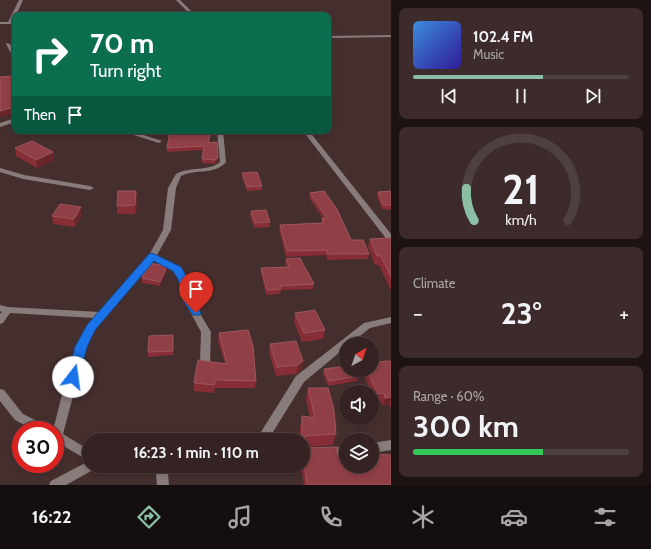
<!DOCTYPE html>
<html lang="en">
<head>
<meta charset="utf-8">
<style>
  body { margin:0; font-family:Cabin,sans-serif; background:#3c2b2a; color:#f1f3f6; height:100vh; display:flex; flex-direction:column; font-size:15px; white-space:nowrap }
  * { box-sizing:border-box; margin:0 }
  p { font-size:13px; color:#a9a4a5 }
  .icon { flex:none; width:22px; height:22px; fill:none; stroke:currentColor; stroke-width:2; stroke-linecap:round; stroke-linejoin:round }
  .map { position:relative; flex:1; overflow:hidden }
  .drawer { display:flex; flex-direction:column; gap:8px; padding:8px; background:#1d1313; width:260px }
  .drawer>* { flex:none }
  .hud { position:absolute; left:12px; top:12px; width:319px; height:122px; border-radius:8px; box-shadow:0 2px 6px #0003,0 0 0 1px #4e4040; background:#0b6e4f; color:#fff; overflow:hidden }
  .needle { width:26px; rotate:40deg }
  .buttons { position:absolute; left:339px; top:337px; display:grid; gap:8px }
  .buttons a { display:grid; place-items:center; width:40px; height:40px; border-radius:50%; background:#342322; box-shadow:0 2px 6px #0003,0 0 0 1px #4e4040; font-size:20px }
  .speed { position:absolute; left:12px; top:421px; display:flex; gap:8px; font-size:20px; font-weight:700; text-align:center }
  .speed>* { display:grid; place-content:center; width:52px; height:52px; border-radius:50%; background:#342322; box-shadow:0 2px 6px #0003,0 0 0 1px #4e4040; line-height:1 }
  .speed .limit { border:6px solid #d22; background:#fff; color:#111 }
  .pin { position:absolute; display:grid; place-items:center; width:34px; height:34px; color:#fff; margin:-41px -17px; border-radius:50% 50% 50% 0; rotate:-45deg; box-shadow:0 0 4px #0007 }
  .pin .icon { rotate:45deg }
  .me { position:absolute; width:44px; margin:-22px; rotate:15deg; stroke-linejoin:round; filter:drop-shadow(0 0 3px #0008) }
  .turn { display:flex; align-items:center; gap:14px; height:84px; padding:0 12px; font-size:18px }
  .turn .icon { width:52px; height:52px; stroke-width:2.5 }
  .turn b { display:block; font-size:28px; line-height:34px }
  .then { display:flex; align-items:center; height:38px; padding:0 12px; background:#0003; gap:8px; font-size:15px }
  .big { font-size:30px; font-weight:700; line-height:1.1 }
  .drawer .card { flex:1; display:flex; flex-direction:column; justify-content:center; gap:6px; min-width:0; padding:0 14px; border-radius:8px; background:#3c2b2a }
  .drawer .dial { align-items:center; gap:0 }
  .dial svg { height:104px; overflow:visible; fill:none; stroke:#4e4040; stroke-width:7; stroke-linecap:round; text-anchor:middle }
  .dial text { fill:#f1f3f6; stroke:none }
  .song { display:flex; align-items:center; gap:12px }
  .cover { width:48px; height:48px; border-radius:6px; background:linear-gradient(135deg,hsl(210 70% 55%),hsl(250 70% 35%)) }
  .played { height:4px; border-radius:2px; background:linear-gradient(90deg,#8abfa5 60%,#4e4040 60%) }
  .keys { display:flex; justify-content:space-around; direction:ltr }
  .heat { display:flex; justify-content:space-between; align-items:center; font-size:22px; direction:ltr }
  .charge { height:6px; border-radius:3px; background:linear-gradient(90deg,#34c759 60%,#4e4040 0) }
  .trip { position:absolute; left:82px; top:433px; width:228px; height:40px; border-radius:20px; background:#342322; box-shadow:0 2px 6px #0003,0 0 0 1px #4e4040; font-weight:700; line-height:40px; text-align:center }
  .dock { display:flex; height:64px; justify-content:space-around; align-items:center; background:#150e0e; color:#a9a4a5 }
  .dock .icon { width:28px; height:28px }
  .dock .selected { color:#8abfa5 }
  .dock b { font-size:18px; color:#f1f3f6 }
  main { display:flex; flex:1; min-height:0 }
  .map>svg:first-child { display:block }
  .lines { fill:none; stroke-linecap:round; stroke-linejoin:round }
  .street { fill:#887c7b; fill-rule:evenodd }
  .wall { fill:#862d35 }
  .shaded-wall { fill:#68262b }
  .building { fill:#903f46; stroke:#9d565c }
  .route { fill:#1a73e8; stroke:#114b97 }
</style>
</head>
<body>
<main>
<div class="map">
<svg width="391" height="485" viewBox="0 0 391 485">
  <rect width="100%" height="100%" fill="#452f2e"/>
  <g class="lines">
    <!-- street -->
    <g class="street">
      <polygon points="19,0 23,0 12,24 0,24 0,22 8,22"/>
      <polygon points="176,0 180,0 195,15 191,15"/>
      <polygon points="391,35 391,37 328,38 328,36"/>
      <polygon points="6,43 10,44 15,52 15,57 13,57 6,44"/>
      <polygon points="15,118 15,122 0,127 0,123"/>
      <polygon points="121,131 131,131 162,141 159,143"/>
      <path d="M217 131H223L226 162C214 176 196 168 181 176L176 188 171 230 157 255 180 267 185 274 193 302 211 332 210 363 209 366 205 367 201 366 200 363 201 332 185 302 177 275 174 271 153 260 95 330 86 347 63 434 89 450V466H95L93 470 66 485H49L51 481 89 461 55 441V430H53C63 395 71 345 94 318L10 313 3 323 0 324V314L2 312 0 311V305L8 307 100 312 149 255 163 230 168 188 176 174C190 166 208 172 220 162Z"/>
      <polygon points="303,131 309,131 391,234 391,241 388,241"/>
      <polygon points="0,168 24,175 90,186 94,188 90,190 23,179 0,172"/>
      <polygon points="391,317 391,323 370,328 350,344 346,344 346,347 304,382 268,440 256,440 296,376 364,323"/>
      <polygon points="0,389 4,390 23,414 49,427 51,430 34,430 15,420 0,401"/>
      <polygon points="391,440 391,450 372,453 372,443"/>
      <polygon points="346,446 346,456 328,458 324,457 322,453 324,449"/>
      <polygon points="128,466 195,466 193,470 168,474 169,485 157,485 156,474 130,470"/>
    </g>
  </g>
  <!-- wall -->
  <g class="wall">
    <polygon points="211,132 208,143 218,162 215,164 202,163 203,150 167,152 167,148"/>
    <polygon points="15,148 53,152 54,160 37,168 16,156"/>
    <polygon points="242,173 262,186 262,190 247,191 242,177"/>
    <polygon points="136,191 137,199 136,214 117,214 117,206"/>
    <polygon points="391,191 391,210 382,209 377,196 378,192"/>
    <polygon points="310,193 351,240 369,254 368,259 327,260 326,255 286,257 279,230 280,225 321,223 322,218 323,218 309,198"/>
    <polygon points="251,211 270,222 270,227 254,228 250,215"/>
    <polygon points="82,215 75,227 53,224 52,216"/>
    <polygon points="391,238 391,291 379,265 375,265 368,247 370,239"/>
    <polygon points="286,259 314,284 313,289 281,290 280,294 266,295 261,273 261,268 287,267 285,264"/>
    <polygon points="167,266 167,270 160,286 142,283 142,278"/>
    <polygon points="295,313 325,330 323,339 302,342 294,322"/>
    <polygon points="219,333 256,381 255,388 215,388 214,393 194,391 194,383 225,363 218,341"/>
    <polygon points="173,335 173,355 148,357 148,352"/>
    <polygon points="296,341 302,370 296,374 276,376 269,353 270,344"/>
    <polygon points="391,361 391,410 389,404 383,406 381,401 375,402 372,394 372,392 371,392 362,371 362,370 372,370"/>
    <polygon points="324,369 358,376 357,381 328,386 323,374"/>
    <polygon points="308,388 336,434 333,445 304,447 304,448 337,454 391,485 304,485 301,466 303,466 303,440 300,440 300,428 302,416 310,417 306,400"/>
  </g>
  <!-- shaded-wall -->
  <g class="shaded-wall">
    <polygon points="15,107 15,113 0,117 0,111"/>
    <polygon points="53,152 54,160 37,168 36,160"/>
    <polygon points="218,158 218,162 215,164 215,160"/>
    <polygon points="136,191 137,199 136,214 135,205"/>
    <polygon points="81,207 82,215 75,227 74,219"/>
    <polygon points="167,266 167,270 160,286 160,282"/>
    <polygon points="303,361 302,370 296,374 298,365"/>
    <polygon points="391,397 389,404 383,406 385,398"/>
  </g>
  <!-- building -->
  <g class="building">
    <polygon points="13,76 15,79 15,97 14,98 15,98 15,107 0,111 0,77"/>
    <polygon points="170,131 211,131 208,143 217,142 218,158 215,160 202,159 204,146 167,148"/>
    <polygon points="32,141 53,152 36,160 15,148"/>
    <polygon points="257,172 262,186 247,187 242,173"/>
    <polygon points="118,191 136,191 135,205 117,206"/>
    <polygon points="324,191 337,209 351,240 363,240 369,254 328,254 327,250 287,251 280,225 324,223 322,218 327,218 310,193"/>
    <polygon points="391,191 391,205 383,205 378,192"/>
    <polygon points="60,204 81,207 74,219 52,216"/>
    <polygon points="266,210 270,222 255,223 251,211"/>
    <polygon points="391,238 391,277 381,256 377,256 370,239"/>
    <polygon points="300,258 314,284 280,286 281,289 267,290 261,268 290,267 286,259"/>
    <polygon points="149,263 167,266 160,282 142,278"/>
    <polygon points="315,310 325,330 304,333 295,313"/>
    <polygon points="248,330 253,346 256,381 215,380 214,385 194,383 198,360 227,364 219,333"/>
    <polygon points="173,335 173,351 148,352 149,336"/>
    <polygon points="296,341 303,361 298,365 277,367 270,344"/>
    <polygon points="391,361 391,397 385,398 384,393 378,394 367,370 372,370 372,362"/>
    <polygon points="346,366 346,370 355,370 358,376 329,381 324,369"/>
    <polygon points="308,388 328,388 334,410 336,434 305,436 304,448 337,447 337,454 346,454 346,466 372,466 372,454 391,455 391,485 307,485 303,455 303,440 302,440 302,416 315,418"/>
  </g>
  <!-- route -->
  <polygon class="route" points="152,253 181,267 188,279 194,301 201,313 200,315 193,315 184,302 178,279 173,271 154,261 95,330 87,347 79,377 77,380 69,380 67,377 75,347 87,325 149,254"/>
</svg>
<div class="buttons">
<a><svg class="needle" viewBox="-14 -14 28 28"><path d="M0-13l5 13h-10z" fill="#e53935"/><path d="M0 13l5-13h-10z" fill="#a9a4a5"/></svg></a>
<a><svg class="icon" aria-label="sound" viewBox="0 0 24 24"><path d="M4 9h4l5-4v14l-5-4H4zM17 9q2 3 0 6"/></svg></a>
<a><svg class="icon" aria-label="layers" viewBox="0 0 24 24"><path d="M12 4l9 5-9 5-9-5zM3 14l9 5 9-5"/></svg></a>
</div>
<div class="speed"><div class="limit">30</div></div>
<div class="pin" style="left:196px;top:313px;background:#d93025"><svg class="icon" aria-label="arrive" viewBox="0 0 24 24"><path d="M6 21V4h12l-3 4 3 4H6"/></svg></div>
<svg class="me" style="left:73px;top:377px" viewBox="-20 -20 40 40"><circle r="19" fill="#fff"/><path d="M0-13L10 11 0 6-10 11z" fill="#1a73e8"/></svg>
<div class="trip">16:23 · 1 min · 110 m</div>
<div class="hud">
<div class="turn"><svg class="icon" aria-label="right" viewBox="0 0 24 24"><path d="M7 20v-9h11M14 6l5 5-5 5"/></svg><div><b>70 m</b>Turn right</div></div>
<div class="then">Then<svg class="icon" aria-label="arrive" viewBox="0 0 24 24"><path d="M6 21V4h12l-3 4 3 4H6"/></svg></div>
</div>
</div>
<section class="drawer">
<div class="card">
<div class="song"><i class="cover"></i><div><b>102.4 FM</b><p>Music</p></div></div>
<div class="played"></div>
<div class="keys"><svg class="icon" aria-label="previous" viewBox="0 0 24 24"><path d="M18 5L8 12l10 7zM5 5v14"/></svg><svg class="icon" aria-label="pause" viewBox="0 0 24 24"><path d="M8 5v14M16 5v14"/></svg><svg class="icon" aria-label="next" viewBox="0 0 24 24"><path d="M6 5l10 7-10 7zM19 5v14"/></svg></div>
</div>
<div class="card dial"><svg viewBox="0 0 100 80">
<path d="M14 69A42 42 0 1 1 86 69"/>
<path d="M14 69A42 42 0 0 1 8 44" stroke="#8abfa5"/>
<text x="50" y="56" font-size="32" font-weight="700">21</text>
<text x="50" y="72" font-size="11">km/h</text>
</svg></div>
<div class="card"><p>Climate</p>
<div class="heat"><a>−</a><b class="big">23°</b><a>+</a></div>
</div>
<div class="card"><p>Range · 60%</p><b class="big">300 km</b><div class="charge"></div></div>
</section>
</main>
<nav class="dock">
<b>16:22</b>
<svg class="icon selected" aria-label="directions" viewBox="0 0 24 24"><path d="M12 3l9 9-9 9-9-9zM9 14v-3h6M13 9l2 2-2 2"/></svg>
<svg class="icon" aria-label="music" viewBox="0 0 24 24"><path d="M9 18V5l10-2v13"/><circle cx="6" cy="18" r="3"/><circle cx="16" cy="16" r="3"/></svg>
<svg class="icon" aria-label="phone" viewBox="0 0 24 24"><path d="M5 4h4l2 5-3 2q2 4 5 5l2-3 5 2v4C11 20 4 13 5 4z"/></svg>
<svg class="icon" aria-label="climate" viewBox="0 0 24 24"><path d="M12 3v18M4 7l16 10M4 17L20 7"/></svg>
<svg class="icon" aria-label="car" viewBox="0 0 24 24"><path d="M5 17H2v-5l4-1 3-4h7l3 4 3 1v5h-3M9 17h6M6 11h13"/><circle cx="7" cy="17" r="2"/><circle cx="17" cy="17" r="2"/></svg>
<svg class="icon" aria-label="filters" viewBox="0 0 24 24"><path d="M4 7h16M4 17h16"/><circle cx="9" cy="7" r="2"/><circle cx="15" cy="17" r="2"/></svg>
</nav>
</body>
</html>
